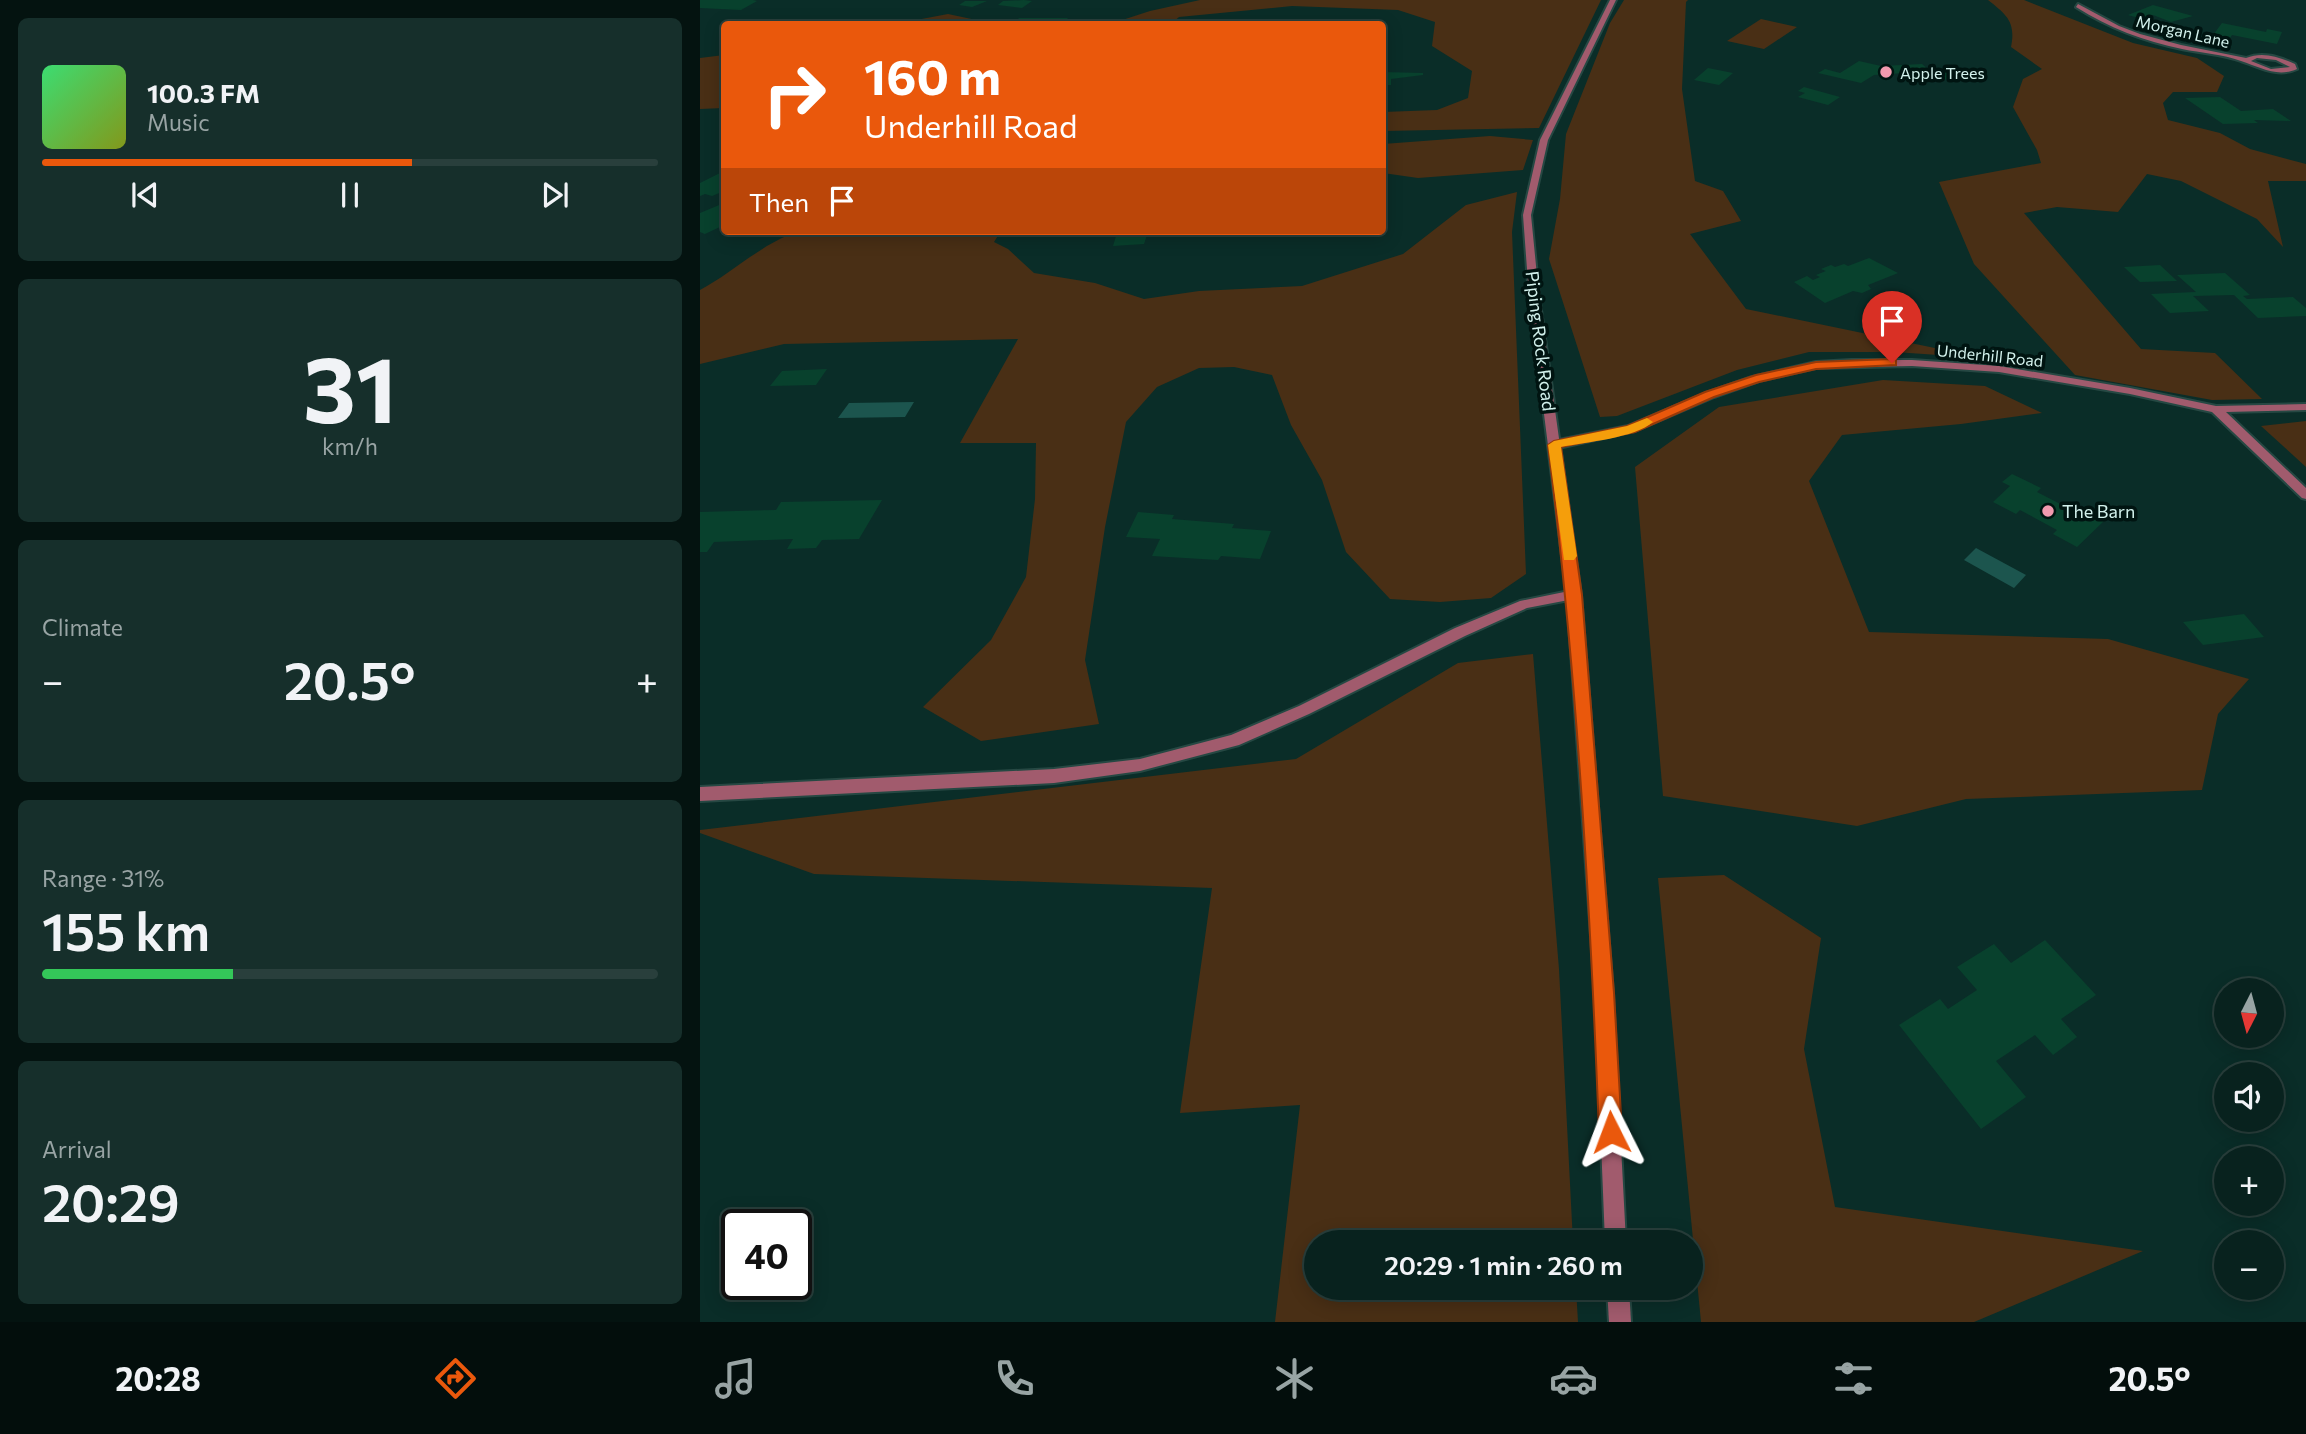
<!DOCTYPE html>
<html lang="en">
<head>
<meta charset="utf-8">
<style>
  body { margin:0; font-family:Commissioner,sans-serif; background:#162f2b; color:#f1f3f6; height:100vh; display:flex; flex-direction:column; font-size:26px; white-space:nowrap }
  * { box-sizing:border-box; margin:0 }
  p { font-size:23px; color:#98a4a4 }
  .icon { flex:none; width:38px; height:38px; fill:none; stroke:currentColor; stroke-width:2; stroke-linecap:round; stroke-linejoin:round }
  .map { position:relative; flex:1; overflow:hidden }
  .drawer { display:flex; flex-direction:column; gap:18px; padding:18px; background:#041310; width:700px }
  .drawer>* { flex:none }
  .guide { position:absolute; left:21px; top:21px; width:665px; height:214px; border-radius:7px; box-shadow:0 4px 18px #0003,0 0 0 2px #293f3c; background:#ea580c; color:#fff; overflow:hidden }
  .needle { width:46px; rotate:186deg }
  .tools { position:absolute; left:1514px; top:978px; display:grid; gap:14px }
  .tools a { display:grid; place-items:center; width:70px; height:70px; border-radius:50%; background:#08221e; box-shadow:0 4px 18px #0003,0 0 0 2px #293f3c; font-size:35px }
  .speed { position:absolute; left:21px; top:1209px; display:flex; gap:14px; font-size:35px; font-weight:700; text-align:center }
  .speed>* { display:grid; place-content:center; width:91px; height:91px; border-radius:50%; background:#08221e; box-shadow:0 4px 18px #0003,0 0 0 2px #293f3c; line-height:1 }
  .speed .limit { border:4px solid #111; border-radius:10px; background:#fff; color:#111 }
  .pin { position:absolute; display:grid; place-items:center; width:60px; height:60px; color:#fff; margin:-72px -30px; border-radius:50% 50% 50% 0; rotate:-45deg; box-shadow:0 0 7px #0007 }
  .pin .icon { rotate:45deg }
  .me { position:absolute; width:77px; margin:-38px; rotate:357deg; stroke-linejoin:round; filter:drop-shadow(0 0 5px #0008) }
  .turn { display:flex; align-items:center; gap:24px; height:147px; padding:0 28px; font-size:32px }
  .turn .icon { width:91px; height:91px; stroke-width:2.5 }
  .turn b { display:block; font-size:49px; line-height:60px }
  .then { display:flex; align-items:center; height:66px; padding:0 28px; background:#0003; gap:14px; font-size:26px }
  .big { font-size:52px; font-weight:600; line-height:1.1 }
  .drawer .card { flex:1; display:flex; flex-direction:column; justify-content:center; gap:10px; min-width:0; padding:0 24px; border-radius:10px; background:#162f2b }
  .drawer .dial { align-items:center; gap:0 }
  .dial b { font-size:91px; line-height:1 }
  .song { display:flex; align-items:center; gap:21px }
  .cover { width:84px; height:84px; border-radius:10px; background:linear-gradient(135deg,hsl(140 70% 55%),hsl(70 70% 35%)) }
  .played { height:7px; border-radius:4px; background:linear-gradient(90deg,#ea580c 60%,#293f3c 60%) }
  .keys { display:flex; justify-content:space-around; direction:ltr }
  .heat { display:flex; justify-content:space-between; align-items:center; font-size:38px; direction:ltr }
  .charge { height:10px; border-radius:5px; background:linear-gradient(90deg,#34c759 31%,#293f3c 0) }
  .trip { position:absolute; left:604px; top:1230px; width:399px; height:70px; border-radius:35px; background:#08221e; box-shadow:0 4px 18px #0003,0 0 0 2px #293f3c; font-weight:600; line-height:70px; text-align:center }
  .dock { display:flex; height:112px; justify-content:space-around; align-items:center; background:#030e0c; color:#98a4a4 }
  .dock .icon { width:49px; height:49px }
  .dock .current { color:#ea580c }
  .dock b { font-size:32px; color:#f1f3f6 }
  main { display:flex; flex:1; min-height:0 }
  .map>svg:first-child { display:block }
  .green { fill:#492f15 }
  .water { fill:#1c554e }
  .building { fill:#08412d }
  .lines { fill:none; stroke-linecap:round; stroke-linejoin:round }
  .minor-casing { stroke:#264843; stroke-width:4 }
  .tertiary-casing { stroke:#264843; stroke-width:4 }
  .minor { fill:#a15b6d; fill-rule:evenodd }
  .tertiary { fill:#a15b6d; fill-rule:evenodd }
  .route { fill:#ea580c; stroke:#983908; stroke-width:2 }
  .slow { fill:#f59e0b }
  .poi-dot { fill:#f29aaf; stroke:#001411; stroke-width:2.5 }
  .labels { text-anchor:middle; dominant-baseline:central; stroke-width:7; stroke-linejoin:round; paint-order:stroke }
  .far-street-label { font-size:16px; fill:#d2f1ec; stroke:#001411 }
  .far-poi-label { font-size:16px; fill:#d2f1ec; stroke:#001411; text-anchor:start }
  .street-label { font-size:18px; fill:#d2f1ec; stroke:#001411 }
  .poi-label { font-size:18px; fill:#d2f1ec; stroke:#001411; text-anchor:start }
</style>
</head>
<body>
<main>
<section class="drawer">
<div class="card">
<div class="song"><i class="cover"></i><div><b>100.3 FM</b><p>Music</p></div></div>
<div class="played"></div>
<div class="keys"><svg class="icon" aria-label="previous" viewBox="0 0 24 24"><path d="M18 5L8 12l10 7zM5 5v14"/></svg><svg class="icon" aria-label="pause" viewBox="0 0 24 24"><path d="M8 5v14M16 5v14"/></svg><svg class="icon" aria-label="next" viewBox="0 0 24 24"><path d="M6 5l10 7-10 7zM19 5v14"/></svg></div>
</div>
<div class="card dial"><b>31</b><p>km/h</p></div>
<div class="card"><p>Climate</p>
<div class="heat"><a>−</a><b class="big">20.5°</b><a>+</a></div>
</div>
<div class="card"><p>Range · 31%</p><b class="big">155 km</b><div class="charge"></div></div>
<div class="card"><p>Arrival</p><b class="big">20:29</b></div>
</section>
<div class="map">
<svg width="1606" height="1322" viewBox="0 0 1606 1322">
  <rect width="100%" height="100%" fill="#0a2d28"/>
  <!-- green -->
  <g class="green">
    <polygon points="500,0 901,0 839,128 683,131 683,112 737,110 768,98 772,71 732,46 735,22 698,10 592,6 479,17 471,24 410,24 450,11"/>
    <polygon points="924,0 988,0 986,2 982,89 995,181 1023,191 1041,221 990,234 1046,309 1283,358 1194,352 1109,352 1037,370 917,416 900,417 849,259 860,199 866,134 910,23"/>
    <path d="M1288 0H1324L1433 43 1497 58 1524 76 1517 92H1473L1463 103 1468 120 1520 133 1550 149 1606 164V181H1568L1583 247 1557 219 1481 181 1447 174 1418 212 1357 207 1324 213 1441 349 1515 353 1562 399 1512 400 1375 375 1274 264 1239 182 1341 163 1337 150 1313 107 1323 79 1342 69 1311 47C1316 22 1307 15 1288 0Z"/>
    <polygon points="248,14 281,21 284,24 195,24"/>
    <polygon points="1061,19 1097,27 1064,49 1027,41"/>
    <polygon points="24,55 24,108 0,109 0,58"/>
    <polygon points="790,136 833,140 823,170 718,178 683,173 683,144"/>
    <path d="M817 192 812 232 826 574 791 598 740 602 690 599 646 552 622 480 591 425 572 375 534 367 499 368 457 387 426 422 405 527 385 660 399 724 281 741 223 707 291 640 326 577 335 499 336 443H260L318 339 84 344 0 364V290C34 272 63 242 100 231H301L294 242 308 249 334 273 395 283 444 299 499 291 602 286 703 254 766 205Z"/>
    <polygon points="1183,380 1285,386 1342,413 1261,424 1142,435 1109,481 1169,632 1408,639 1549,679 1518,714 1502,790 1266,799 1157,826 963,796 935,467 1019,407"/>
    <polygon points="1606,421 1606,467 1561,426"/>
    <polygon points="833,654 859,969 873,1242 616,1242 616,1288 876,1288 878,1322 575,1322 600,1105 480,1113 512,888 114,874 0,833 0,830 596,759 758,663"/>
    <polygon points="1024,875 1121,938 1104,1049 1135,1207 1443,1251 1274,1322 1001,1322 958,878"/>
  </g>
  <!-- water -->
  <g class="water">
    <polygon points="214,402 205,417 138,418 149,403"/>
    <polygon points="1276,548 1326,575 1314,588 1264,560"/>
  </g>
  <!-- building -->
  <g class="building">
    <polygon points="0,0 53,0 57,1 41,10 0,8"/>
    <polygon points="324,0 332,1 322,8 298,5 303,1"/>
    <polygon points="265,1 287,1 272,7 259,5"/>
    <polygon points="1453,5 1493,16 1471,22 1453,15 1443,19 1428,15"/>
    <polygon points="319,18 368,18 364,23 314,23"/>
    <polygon points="1522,23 1566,32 1567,29 1582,32 1577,44 1532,35 1530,38 1513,35"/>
    <polygon points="1159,61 1181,66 1222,64 1231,72 1246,71 1256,79 1213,81 1205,73 1174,75 1161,83 1118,73 1125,69 1140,73"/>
    <polygon points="1008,68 1033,73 1019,85 994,80"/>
    <polygon points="682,72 723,73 723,75 691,79 691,85 682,85"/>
    <polygon points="1104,87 1140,97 1128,105 1098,97 1105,93 1098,91"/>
    <polygon points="1520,97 1541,111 1573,109 1591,121 1554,120 1558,123 1523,124 1485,98"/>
    <polygon points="24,171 24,191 12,196 5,194 0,196 0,183"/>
    <polygon points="24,203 24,225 5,234 0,232 0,213"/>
    <polygon points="455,231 496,231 496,233 447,235 444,244 413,246 417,233"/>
    <polygon points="1169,258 1198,273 1168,285 1171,289 1162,293 1153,291 1125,303 1094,282 1107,276 1113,280 1120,277 1116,275 1126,271 1121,269 1131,265 1135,267 1144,264 1148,266"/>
    <polygon points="1460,265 1477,281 1440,282 1424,267"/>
    <polygon points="1525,273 1550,295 1543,296 1547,299 1593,297 1606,308 1606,316 1558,318 1534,295 1493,296 1509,311 1470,313 1451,294 1496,292 1477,275"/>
    <polygon points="127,369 116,385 70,386 82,371"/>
    <polygon points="1312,474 1341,488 1337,492 1376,512 1381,507 1405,520 1377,547 1353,534 1357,530 1320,510 1316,514 1293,502 1310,486 1302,482"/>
    <polygon points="182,500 159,539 122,540 116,548 87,549 93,539 14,542 7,552 0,552 0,512 76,510 81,502"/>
    <polygon points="438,512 474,515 472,519 534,524 532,528 571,531 560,559 521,556 518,560 452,556 460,539 426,537"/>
    <polygon points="1544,614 1564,637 1503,645 1483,622"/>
    <polygon points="1345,940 1396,995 1361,1019 1377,1037 1353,1055 1335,1035 1296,1061 1326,1097 1281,1129 1199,1025 1240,999 1248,1009 1277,990 1257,967 1294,944 1311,963"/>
  </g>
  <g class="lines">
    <!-- minor casing -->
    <g class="minor-casing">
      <g id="minor">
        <path d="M1378 4 1419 26 1440 34 1481 45 1546 58C1563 51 1579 57 1595 64L1597 69C1577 78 1560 67 1541 61 1523 54 1501 53 1482 49 1444 41 1409 28 1376 7ZM1557 58 1576 60 1590 67 1571 69 1551 61Z"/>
        <polygon points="1151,360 1212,360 1299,366 1430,388 1516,406 1606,404 1606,410 1526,412 1606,488 1606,499 1602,498 1512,412 1430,394 1299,372 1212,366 1116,368 1059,381 1014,397 935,431 854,449 848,445 854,441 928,426 1006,393 1052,377 1116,362"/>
        <polygon points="874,590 879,592 881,595 879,598 827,608 765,636 609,714 539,745 440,771 354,783 0,801 0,787 354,769 440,759 531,735 599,706 755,628 820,601"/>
      </g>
    </g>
    <!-- tertiary casing -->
    <g class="tertiary-casing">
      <g id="tertiary">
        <polygon points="910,0 916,0 848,140 831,215 839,296 881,595 913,993 926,1242 905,1242 895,993 867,595 829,296 823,215 840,140"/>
        <polygon points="907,1288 929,1288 931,1322 909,1322"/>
      </g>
    </g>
    <!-- minor -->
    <use href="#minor" class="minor"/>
    <!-- tertiary -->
    <use href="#tertiary" class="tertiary"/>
  </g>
  <!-- route -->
  <path class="route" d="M1192 359 1196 360V365L1116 369 1059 382 1014 397 935 432 861 447 882 595 914 993 922 1132 919 1140 911 1143 903 1140 899 1132C890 902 877 673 848 445L854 441 927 426 1005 392 1056 375 1116 362Z"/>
  <!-- slow -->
  <path class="slow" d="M947 418 953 422C935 438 886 442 861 447L877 556 874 560H864L848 445 854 441 927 426Z"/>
  <!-- markers -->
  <g class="poi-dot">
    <circle cx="1186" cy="72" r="7"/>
    <circle cx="1348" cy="511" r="7"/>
  </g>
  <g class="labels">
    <!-- far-street labels -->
    <g class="far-street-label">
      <text transform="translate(1483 31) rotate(13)">Morgan Lane</text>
      <text transform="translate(1290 355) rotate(6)">Underhill Road</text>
    </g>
    <!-- far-poi labels -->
    <g class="far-poi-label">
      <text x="1200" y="72">Apple Trees</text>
    </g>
    <!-- street labels -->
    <g class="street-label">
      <text transform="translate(841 341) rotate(83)">Piping Rock Road</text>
    </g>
    <!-- poi labels -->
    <g class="poi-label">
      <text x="1362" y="511">The Barn</text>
    </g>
  </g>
</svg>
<div class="tools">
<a><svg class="needle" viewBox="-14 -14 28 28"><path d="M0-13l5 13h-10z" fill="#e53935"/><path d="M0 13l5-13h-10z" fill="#98a4a4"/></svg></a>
<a><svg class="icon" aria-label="sound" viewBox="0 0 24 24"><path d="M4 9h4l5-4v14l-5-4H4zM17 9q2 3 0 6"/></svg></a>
<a>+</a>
<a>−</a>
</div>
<div class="speed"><div class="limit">40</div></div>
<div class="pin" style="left:1192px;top:363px;background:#d93025"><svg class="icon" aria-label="arrive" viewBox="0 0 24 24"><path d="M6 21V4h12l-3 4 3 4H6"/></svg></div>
<svg class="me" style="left:911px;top:1132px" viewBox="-20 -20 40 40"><path d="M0-17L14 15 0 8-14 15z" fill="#ea580c" stroke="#fff" stroke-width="4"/></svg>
<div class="trip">20:29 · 1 min · 260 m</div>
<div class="guide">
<div class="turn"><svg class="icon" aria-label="right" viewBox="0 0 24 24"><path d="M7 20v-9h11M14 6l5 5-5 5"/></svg><div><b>160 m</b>Underhill Road</div></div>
<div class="then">Then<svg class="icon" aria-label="arrive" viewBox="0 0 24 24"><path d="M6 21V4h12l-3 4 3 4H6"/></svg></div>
</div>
</div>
</main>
<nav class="dock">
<b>20:28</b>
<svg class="icon current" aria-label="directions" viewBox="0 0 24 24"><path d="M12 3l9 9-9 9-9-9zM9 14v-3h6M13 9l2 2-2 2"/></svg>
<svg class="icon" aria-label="music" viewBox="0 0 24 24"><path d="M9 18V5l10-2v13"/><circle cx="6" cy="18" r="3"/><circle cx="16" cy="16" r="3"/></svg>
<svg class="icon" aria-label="phone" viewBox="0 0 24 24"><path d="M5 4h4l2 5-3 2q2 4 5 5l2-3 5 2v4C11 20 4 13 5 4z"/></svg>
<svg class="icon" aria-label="climate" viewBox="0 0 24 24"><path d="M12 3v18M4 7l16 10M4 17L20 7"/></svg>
<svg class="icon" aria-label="car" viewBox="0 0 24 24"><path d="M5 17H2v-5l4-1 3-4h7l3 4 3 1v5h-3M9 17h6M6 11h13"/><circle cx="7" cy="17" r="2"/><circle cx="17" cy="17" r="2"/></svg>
<svg class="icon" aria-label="filters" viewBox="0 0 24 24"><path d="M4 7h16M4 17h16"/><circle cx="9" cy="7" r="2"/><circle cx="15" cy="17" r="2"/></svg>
<b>20.5°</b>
</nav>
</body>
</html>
